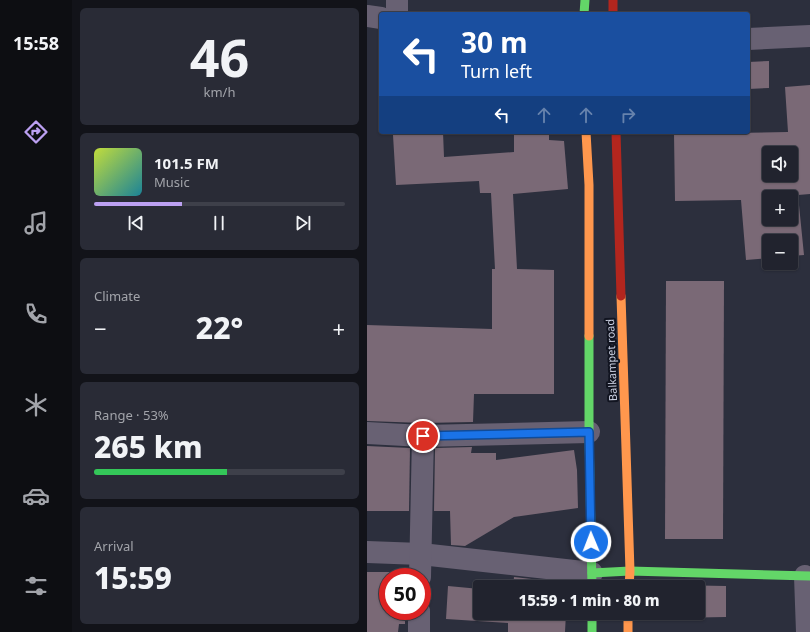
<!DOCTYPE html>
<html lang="en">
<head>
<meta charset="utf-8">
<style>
  body { margin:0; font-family:"Noto Sans",sans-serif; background:#292b36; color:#f1f3f6; height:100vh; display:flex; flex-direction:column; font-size:15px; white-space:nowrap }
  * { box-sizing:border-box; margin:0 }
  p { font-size:13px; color:#a2a4aa }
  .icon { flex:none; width:22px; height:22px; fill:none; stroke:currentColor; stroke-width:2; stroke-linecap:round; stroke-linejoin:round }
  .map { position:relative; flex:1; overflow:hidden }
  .panel { display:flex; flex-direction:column; gap:8px; padding:8px; background:#121319; width:295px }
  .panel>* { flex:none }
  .banner { position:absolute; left:12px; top:12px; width:371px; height:122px; border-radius:4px; box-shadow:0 1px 3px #0004,0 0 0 1px #3e404a; background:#1a4fa0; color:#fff; overflow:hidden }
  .fabs { position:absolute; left:395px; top:146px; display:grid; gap:8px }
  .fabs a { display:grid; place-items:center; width:36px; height:36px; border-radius:4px; background:#21232e; box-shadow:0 1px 3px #0004,0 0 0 1px #3e404a; font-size:20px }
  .speed { position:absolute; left:12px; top:568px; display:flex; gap:8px; font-size:20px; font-weight:700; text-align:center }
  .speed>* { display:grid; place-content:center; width:52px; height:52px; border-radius:50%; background:#21232e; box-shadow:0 1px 3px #0004,0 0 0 1px #3e404a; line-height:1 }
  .speed .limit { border:6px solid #d22; background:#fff; color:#111 }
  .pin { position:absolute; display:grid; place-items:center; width:34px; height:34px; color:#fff; margin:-17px; border:2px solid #fff; border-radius:50%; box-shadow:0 1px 4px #0007 }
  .me { position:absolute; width:44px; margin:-22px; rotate:359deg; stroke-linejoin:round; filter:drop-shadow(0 0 3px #0008) }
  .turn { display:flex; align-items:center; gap:14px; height:84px; padding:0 16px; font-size:18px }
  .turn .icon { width:52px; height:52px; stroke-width:2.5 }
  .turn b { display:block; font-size:28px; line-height:34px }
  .lanes { display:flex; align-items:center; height:38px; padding:0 16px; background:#0003; justify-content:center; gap:20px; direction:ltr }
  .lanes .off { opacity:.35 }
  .big { font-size:30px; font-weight:800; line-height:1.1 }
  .panel .widget { flex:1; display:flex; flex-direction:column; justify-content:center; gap:6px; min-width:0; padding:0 14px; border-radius:6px; background:#292b36 }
  .panel .dial { align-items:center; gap:0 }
  .dial b { font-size:52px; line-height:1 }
  .song { display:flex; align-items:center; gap:12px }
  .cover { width:48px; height:48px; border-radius:6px; background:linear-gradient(135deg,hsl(70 70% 55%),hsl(190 70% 35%)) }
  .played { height:4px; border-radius:2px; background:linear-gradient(90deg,#bca0f2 35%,#3e404a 35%) }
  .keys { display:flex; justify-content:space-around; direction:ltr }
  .heat { display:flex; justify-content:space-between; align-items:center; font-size:22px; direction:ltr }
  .charge { height:6px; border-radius:3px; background:linear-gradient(90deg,#34c759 53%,#3e404a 0) }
  .trip { position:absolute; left:106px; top:580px; width:232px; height:40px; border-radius:4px; background:#21232e; box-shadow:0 1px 3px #0004,0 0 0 1px #3e404a; font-weight:800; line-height:40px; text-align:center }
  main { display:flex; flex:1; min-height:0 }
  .tab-bar { display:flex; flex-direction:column; width:72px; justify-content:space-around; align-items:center; background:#0d0e12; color:#a2a4aa }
  .tab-bar .icon { width:28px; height:28px }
  .tab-bar .selected { color:#bca0f2 }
  .tab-bar b { font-size:18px; color:#f1f3f6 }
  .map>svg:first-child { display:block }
  .building { fill:#7a6976; fill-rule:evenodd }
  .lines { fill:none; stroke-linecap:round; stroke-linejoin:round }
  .street { stroke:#686173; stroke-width:22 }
  .fast { stroke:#63d668; stroke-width:9 }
  .slow { stroke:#ff974d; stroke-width:9 }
  .jam { stroke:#b3261e; stroke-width:9 }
  .route-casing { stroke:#114b97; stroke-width:10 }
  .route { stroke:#1a73e8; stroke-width:7 }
  .labels { text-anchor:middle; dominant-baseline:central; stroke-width:4; stroke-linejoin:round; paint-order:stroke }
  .street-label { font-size:11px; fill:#cdd2e3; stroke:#111420 }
</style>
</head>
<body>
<main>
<nav class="tab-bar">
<b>15:58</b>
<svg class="icon selected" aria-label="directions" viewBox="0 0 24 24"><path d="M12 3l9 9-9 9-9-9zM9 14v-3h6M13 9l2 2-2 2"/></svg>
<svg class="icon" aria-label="music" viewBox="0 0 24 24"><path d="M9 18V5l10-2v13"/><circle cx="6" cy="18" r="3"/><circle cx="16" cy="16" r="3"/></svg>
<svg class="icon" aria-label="phone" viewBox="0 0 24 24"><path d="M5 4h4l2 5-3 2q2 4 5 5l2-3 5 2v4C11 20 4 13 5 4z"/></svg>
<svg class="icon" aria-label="climate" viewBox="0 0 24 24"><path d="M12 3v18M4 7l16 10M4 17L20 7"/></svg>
<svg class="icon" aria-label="car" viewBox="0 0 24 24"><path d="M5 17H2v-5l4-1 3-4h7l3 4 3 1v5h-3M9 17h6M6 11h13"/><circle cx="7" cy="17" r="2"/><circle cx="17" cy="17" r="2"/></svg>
<svg class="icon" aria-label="filters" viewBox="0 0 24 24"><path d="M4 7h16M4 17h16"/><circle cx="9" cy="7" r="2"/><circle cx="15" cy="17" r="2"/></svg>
</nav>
<section class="panel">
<div class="widget dial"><b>46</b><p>km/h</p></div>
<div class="widget">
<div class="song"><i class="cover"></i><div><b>101.5 FM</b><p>Music</p></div></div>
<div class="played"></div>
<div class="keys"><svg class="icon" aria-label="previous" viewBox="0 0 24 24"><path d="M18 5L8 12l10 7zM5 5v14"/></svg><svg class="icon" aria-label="pause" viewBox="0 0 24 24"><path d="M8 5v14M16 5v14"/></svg><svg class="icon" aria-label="next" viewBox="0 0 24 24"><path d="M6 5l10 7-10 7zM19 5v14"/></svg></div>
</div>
<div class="widget"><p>Climate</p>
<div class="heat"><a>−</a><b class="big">22°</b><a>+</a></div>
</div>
<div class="widget"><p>Range · 53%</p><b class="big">265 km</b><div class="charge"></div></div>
<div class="widget"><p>Arrival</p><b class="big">15:59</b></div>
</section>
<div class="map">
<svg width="443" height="632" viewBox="0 0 443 632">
  <rect width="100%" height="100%" fill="#2c2f3d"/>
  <!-- building -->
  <g class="building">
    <polygon points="402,61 402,88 381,89 381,62"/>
    <path d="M443 85V194L431 195 437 255 424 256V241H402V258L379 260 374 200 308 201 307 134 421 132 418 87ZM402 153H424V175H402ZM402 197H424V219H402Z"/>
    <polygon points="76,132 77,157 147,152 147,132 182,132 182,140 197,141 201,189 146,194 150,269 187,270 187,394 107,394 106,422 56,423 0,421 0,325 125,329 125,269 128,269 124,193 113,193 112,181 29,185 26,135"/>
    <polygon points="299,281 357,281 356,539 298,539"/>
    <polygon points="0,446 43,448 42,511 0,511"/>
    <polygon points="105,447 104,453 129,453 129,460 207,450 210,470 211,508 147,517 98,546 84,545 83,511 67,511 68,448"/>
    <polygon points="0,572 41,572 41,577 21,577 21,611 38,611 38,624 32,624 31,632 0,632"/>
    <polygon points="147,577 200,583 200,587 146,587"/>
    <polygon points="305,585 359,586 359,617 305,618 305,613 331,613 331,587 305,587"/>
    <polygon points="81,586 113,589 113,613 199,613 198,632 141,632 141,623 79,619"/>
  </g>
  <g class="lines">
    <!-- street -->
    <g class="street">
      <polyline points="30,14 30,0"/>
      <polyline points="0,16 14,18"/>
      <polyline points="381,39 443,36"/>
      <polyline points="0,433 56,436 222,432"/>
      <polyline points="0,552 54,554 225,573"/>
      <polyline points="438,576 440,632"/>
      <polyline points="53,577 56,436"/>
      <polyline points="52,632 52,611"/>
    </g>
    <!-- fast -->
    <g class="fast">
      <polyline points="217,14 218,0"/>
      <polyline points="222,336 222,432 225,587"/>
      <polyline points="225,573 263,571 443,576"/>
      <polyline points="225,613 225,632"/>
    </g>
    <!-- slow -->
    <g class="slow">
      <polyline points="219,132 222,185 222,336"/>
      <polyline points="254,296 263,571 262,587"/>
      <polyline points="261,613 261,632"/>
    </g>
    <!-- jam -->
    <g class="jam">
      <polyline points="246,0 246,14"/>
      <polyline points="249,132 254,296"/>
    </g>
  </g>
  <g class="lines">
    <!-- route casing -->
    <g class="route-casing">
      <polyline id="route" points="56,436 222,432 224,542"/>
    </g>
    <!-- route -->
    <use href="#route" class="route"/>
  </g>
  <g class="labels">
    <!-- street labels -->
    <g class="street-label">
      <text transform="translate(244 360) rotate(-92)">Balkampet road</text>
    </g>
  </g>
</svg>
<div class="fabs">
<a><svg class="icon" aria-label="sound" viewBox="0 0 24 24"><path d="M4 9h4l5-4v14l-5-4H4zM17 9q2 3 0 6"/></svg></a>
<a>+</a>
<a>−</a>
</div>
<div class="speed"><div class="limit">50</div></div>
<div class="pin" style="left:56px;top:436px;background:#d93025"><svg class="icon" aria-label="arrive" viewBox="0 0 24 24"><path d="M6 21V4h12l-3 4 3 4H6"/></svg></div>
<svg class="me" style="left:224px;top:542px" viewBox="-20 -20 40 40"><circle r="17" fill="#1a73e8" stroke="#fff" stroke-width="3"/><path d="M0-11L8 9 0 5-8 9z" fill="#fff"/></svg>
<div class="trip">15:59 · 1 min · 80 m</div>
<div class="banner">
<div class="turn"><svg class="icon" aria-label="left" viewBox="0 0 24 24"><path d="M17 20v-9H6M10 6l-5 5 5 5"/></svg><div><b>30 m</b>Turn left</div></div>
<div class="lanes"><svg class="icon" aria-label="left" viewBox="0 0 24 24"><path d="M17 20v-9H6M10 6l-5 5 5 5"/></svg><svg class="icon off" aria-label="ahead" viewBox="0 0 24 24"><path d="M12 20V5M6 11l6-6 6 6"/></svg><svg class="icon off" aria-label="ahead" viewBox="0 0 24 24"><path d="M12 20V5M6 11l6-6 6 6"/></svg><svg class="icon off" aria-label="right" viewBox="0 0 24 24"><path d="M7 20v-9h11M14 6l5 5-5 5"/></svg></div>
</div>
</div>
</main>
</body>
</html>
